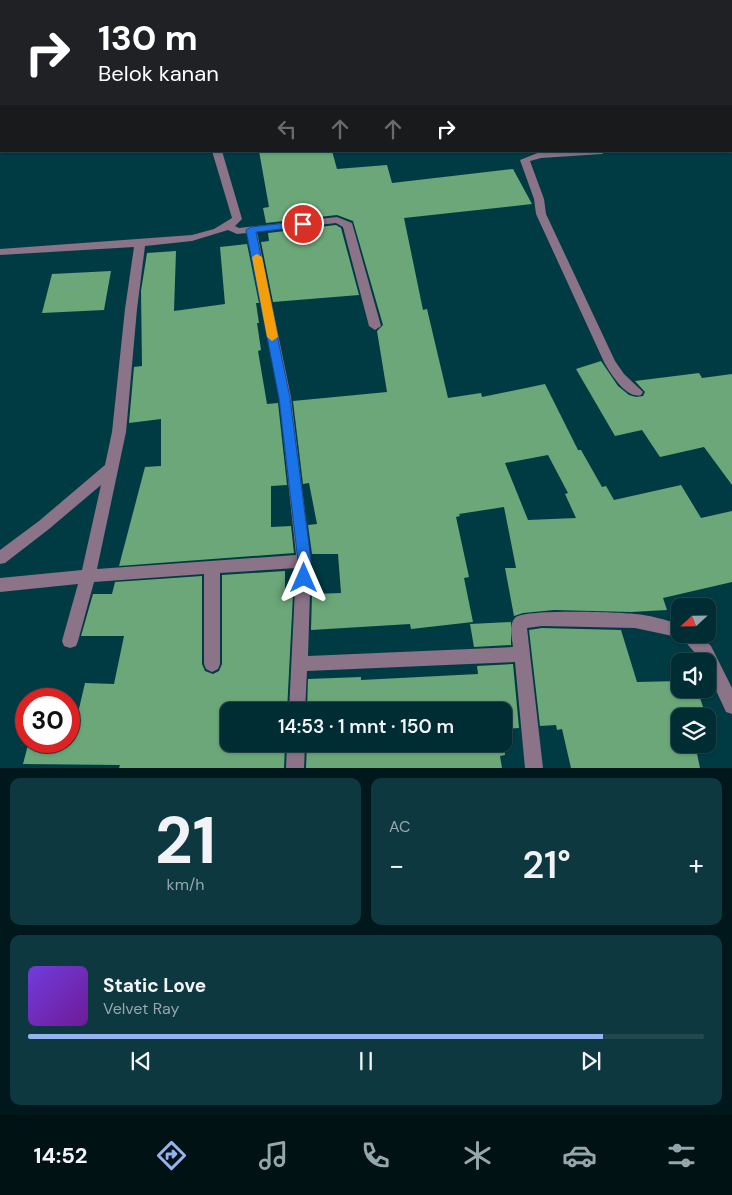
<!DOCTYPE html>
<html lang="id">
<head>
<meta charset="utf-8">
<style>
  body { margin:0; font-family:"DM Sans",sans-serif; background:#0e383f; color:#f1f3f6; height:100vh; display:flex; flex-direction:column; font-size:19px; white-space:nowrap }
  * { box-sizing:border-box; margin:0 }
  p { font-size:16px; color:#95a7ac }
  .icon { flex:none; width:28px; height:28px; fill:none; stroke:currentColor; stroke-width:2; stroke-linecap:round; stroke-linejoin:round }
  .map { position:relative; height:768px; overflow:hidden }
  .drawer { display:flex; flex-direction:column; gap:10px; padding:10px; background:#00181c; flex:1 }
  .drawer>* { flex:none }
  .banner { position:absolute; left:0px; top:0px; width:732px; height:152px; box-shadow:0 1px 4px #0004,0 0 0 1px #22484e; background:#202124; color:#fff; overflow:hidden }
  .needle { width:32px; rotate:248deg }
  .tools { position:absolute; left:671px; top:598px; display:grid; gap:10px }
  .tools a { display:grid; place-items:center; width:45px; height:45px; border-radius:10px; background:#002c33; box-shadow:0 1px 4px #0004,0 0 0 1px #22484e; font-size:25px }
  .speed { position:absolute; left:15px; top:688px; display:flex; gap:10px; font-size:25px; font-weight:700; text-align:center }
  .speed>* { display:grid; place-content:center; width:65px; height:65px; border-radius:50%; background:#002c33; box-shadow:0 1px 4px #0004,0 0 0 1px #22484e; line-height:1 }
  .speed .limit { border:8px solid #d22; background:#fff; color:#111 }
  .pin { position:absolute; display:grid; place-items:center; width:42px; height:42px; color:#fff; margin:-21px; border:2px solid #fff; border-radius:50%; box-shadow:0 1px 5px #0007 }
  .me { position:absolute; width:55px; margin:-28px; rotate:0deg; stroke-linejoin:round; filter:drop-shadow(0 0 4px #0008) }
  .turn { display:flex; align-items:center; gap:18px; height:105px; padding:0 15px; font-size:22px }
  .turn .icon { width:65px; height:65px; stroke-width:2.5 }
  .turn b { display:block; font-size:35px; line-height:42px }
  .lanes { display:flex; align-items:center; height:48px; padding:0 15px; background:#0003; justify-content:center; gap:25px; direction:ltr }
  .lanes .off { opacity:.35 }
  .big { font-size:38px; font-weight:600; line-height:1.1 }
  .drawer .widget { flex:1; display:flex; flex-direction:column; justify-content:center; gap:8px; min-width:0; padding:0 18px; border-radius:10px; background:#0e383f }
  .drawer .dial { align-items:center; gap:0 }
  .dial b { font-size:65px; line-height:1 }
  .song { display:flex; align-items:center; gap:15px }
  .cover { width:60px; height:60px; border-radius:8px; background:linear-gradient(135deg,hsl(260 70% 55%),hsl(280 70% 35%)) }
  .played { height:5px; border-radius:2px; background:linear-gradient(90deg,#95b2f1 85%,#22484e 85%) }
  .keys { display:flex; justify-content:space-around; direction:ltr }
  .heat { display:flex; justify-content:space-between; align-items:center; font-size:28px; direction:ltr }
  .drawer .tiles { flex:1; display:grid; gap:10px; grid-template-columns:1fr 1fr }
  .widget:last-child { grid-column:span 2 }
  .trip { position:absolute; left:220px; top:702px; width:292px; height:50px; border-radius:10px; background:#002c33; box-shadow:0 1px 4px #0004,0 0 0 1px #22484e; font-weight:600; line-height:50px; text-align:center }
  .tab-bar { display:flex; height:80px; justify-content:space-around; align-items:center; background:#001214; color:#95a7ac }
  .tab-bar .icon { width:35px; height:35px }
  .tab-bar .on { color:#95b2f1 }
  .tab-bar b { font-size:22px; color:#f1f3f6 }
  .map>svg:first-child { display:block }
  .built { fill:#1e4046 }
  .building { fill:#6ba778; fill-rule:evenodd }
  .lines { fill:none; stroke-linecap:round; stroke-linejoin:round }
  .minor { fill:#8b7388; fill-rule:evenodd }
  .major { fill:#e2b2dd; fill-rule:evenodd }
  .route { fill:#1a73e8; stroke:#114b97 }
  .slow { fill:#f59e0b }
</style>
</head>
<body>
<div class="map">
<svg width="732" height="768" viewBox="0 0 732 768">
  <rect width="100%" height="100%" fill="#003b44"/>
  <!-- built -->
  <polygon class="built" points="0,0 285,0 286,1 1,1 1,17"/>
  <!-- building -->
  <g class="building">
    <path d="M259 151H332L337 169 387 165 392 183 513 169 532 204 404 218 423 310 427 309 448 398 481 393 482 397 545 384 578 450H581L602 487 606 486 614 500 681 485 701 518 732 511V582L663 598 667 610 631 612 554 610 523 613 514 616 505 568H516L504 507 459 514 460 516 456 517 469 577 464 578 473 622 411 629 410 624 311 630 312 594 341 593 338 554H312L308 525 317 524 309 483 303 484 293 401 387 392 377 331 383 325 353 221 337 215 266 223 263 208 269 207ZM548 455 568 493 565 494 576 518 528 520 505 463Z"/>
    <polygon points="336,225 341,228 359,295 273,302 261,242 269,241 268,233"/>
    <polygon points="247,244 259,303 256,303 259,323 257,323 261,350 258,351 267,404 278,403 287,485 271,486 271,527 291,526 294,553 119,566 145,467 161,466 161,419 129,423 134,367 142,366 141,291 147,253 176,251 174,311 225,304 220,247"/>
    <polygon points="111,271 104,310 42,313 52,274"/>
    <polygon points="601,361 618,386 629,395 636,397 643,396 645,392 635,381 699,373 702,378 732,374 732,485 704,447 660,457 642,430 615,436 576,369"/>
    <polygon points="285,571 285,594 293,594 287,711 229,711 229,744 285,744 284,768 119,768 120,765 23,764 29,741 69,741 69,730 74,730 85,683 114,684 124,636 81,636 93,594 112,594 115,582 202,576 202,664 205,671 213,674 219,671 222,664 222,575"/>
    <polygon points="511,622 511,645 474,647 470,624"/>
    <polygon points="542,628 621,630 637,682 680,681 680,689 697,689 706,716 680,716 680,744 695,744 700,768 571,768 562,729 557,730 556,725 540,726 529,630"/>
    <polygon points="513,664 519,728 504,729 504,711 307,711 308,679 361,677 361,680 478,674 477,666"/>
    <polygon points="307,744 504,744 505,755 500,756 502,768 306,768"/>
  </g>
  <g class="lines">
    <!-- minor -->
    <g class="minor">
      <polygon points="233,0 241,0 241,1 234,1"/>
      <polygon points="291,0 299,0 299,1 292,1"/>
      <polygon points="404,0 413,0 414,1 405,1"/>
      <path d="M212 151H222L242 219 235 226 239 228 337 217 352 223 381 326 375 330 369 326 343 227 336 223 257 232 291 397 311 561 308 656 513 647C512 638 508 624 516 617 527 609 617 612 635 614 650 615 665 620 680 624V634H699L711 646 732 688V714L726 712 708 673V661H702L682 638 635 628 542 626 527 628 543 768H525L515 662 307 671 305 711H289L296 568 220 573V664L218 669 212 672 206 669 204 664V574L94 582 78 641 76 646 70 648 64 646 62 641 78 584 0 592V578L82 570 101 485 49 529 5 563 0 564V550L39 521 105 465 112 432 125 309 134 247 0 255V249L192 235 214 229 232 218ZM228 230 237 234 247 233 279 397 296 555 97 569 126 432 137 309 145 246 192 241Z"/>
      <path d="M607 151 602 154 541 158 530 161 544 199 546 214 615 361 624 374 643 392 641 395C627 400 610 373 604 362L536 214 534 199 520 160 540 152Z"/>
      <polygon points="287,744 305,744 304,768 286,768"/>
    </g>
    <!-- major -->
    <g class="major">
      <polygon points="618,0 629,0 630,1 619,1"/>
      <rect x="731" y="29" width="1" height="4"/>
    </g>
  </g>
  <!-- route -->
  <polygon class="route" points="303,221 306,222 306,226 256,232 290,398 311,561 308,583 304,584 299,583 297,578 298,561 279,398 246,230 251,227"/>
  <!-- slow -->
  <polygon class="slow" points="257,254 262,257 278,337 272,341 267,337 252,257"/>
</svg>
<div class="tools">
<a><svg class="needle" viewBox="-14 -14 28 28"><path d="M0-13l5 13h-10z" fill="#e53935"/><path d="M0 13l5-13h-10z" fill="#95a7ac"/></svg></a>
<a><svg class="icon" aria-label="sound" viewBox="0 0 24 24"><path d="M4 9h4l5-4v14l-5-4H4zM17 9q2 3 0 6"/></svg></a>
<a><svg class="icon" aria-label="layers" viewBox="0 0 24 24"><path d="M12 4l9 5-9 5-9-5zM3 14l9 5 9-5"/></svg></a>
</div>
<div class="speed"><div class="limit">30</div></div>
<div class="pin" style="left:303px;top:224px;background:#d93025"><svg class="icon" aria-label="arrive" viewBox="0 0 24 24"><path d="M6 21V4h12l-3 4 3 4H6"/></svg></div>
<svg class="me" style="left:304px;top:578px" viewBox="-20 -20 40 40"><path d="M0-17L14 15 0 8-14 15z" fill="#1a73e8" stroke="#fff" stroke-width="4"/></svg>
<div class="trip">14:53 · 1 mnt · 150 m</div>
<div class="banner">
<div class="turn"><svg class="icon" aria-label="right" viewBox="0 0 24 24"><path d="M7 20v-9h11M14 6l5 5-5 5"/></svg><div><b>130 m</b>Belok kanan</div></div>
<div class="lanes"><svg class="icon off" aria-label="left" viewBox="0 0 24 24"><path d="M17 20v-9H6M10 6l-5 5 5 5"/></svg><svg class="icon off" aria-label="ahead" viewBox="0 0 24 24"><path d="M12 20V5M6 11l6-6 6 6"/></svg><svg class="icon off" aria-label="ahead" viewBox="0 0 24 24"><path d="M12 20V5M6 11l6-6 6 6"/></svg><svg class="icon" aria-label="right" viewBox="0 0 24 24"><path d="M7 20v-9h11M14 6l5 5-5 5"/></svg></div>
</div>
</div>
<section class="drawer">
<div class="tiles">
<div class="widget dial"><b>21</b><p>km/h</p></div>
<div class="widget"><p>AC</p>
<div class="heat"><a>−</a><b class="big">21°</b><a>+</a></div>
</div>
<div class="widget">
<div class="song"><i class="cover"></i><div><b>Static Love</b><p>Velvet Ray</p></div></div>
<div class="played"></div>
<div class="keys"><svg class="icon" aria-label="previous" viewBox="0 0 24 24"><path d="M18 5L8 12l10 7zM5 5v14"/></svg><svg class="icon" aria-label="pause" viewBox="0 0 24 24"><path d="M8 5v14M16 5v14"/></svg><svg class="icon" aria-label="next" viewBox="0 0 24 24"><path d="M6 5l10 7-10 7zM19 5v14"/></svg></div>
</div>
</div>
</section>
<nav class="tab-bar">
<b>14:52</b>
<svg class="icon on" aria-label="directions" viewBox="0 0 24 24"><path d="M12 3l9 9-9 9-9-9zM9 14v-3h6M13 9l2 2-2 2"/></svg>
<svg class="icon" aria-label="music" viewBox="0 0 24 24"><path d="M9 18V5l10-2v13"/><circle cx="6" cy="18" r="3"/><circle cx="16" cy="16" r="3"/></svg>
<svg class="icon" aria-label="phone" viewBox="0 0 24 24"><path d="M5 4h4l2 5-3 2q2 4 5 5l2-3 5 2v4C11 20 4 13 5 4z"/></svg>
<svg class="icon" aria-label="climate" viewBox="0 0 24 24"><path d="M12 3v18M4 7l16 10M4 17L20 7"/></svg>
<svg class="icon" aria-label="car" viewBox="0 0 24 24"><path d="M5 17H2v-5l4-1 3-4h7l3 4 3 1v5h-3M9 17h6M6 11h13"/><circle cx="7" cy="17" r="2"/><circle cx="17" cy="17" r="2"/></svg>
<svg class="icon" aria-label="filters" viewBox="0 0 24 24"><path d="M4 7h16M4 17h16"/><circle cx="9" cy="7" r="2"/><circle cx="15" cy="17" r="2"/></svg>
</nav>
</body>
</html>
